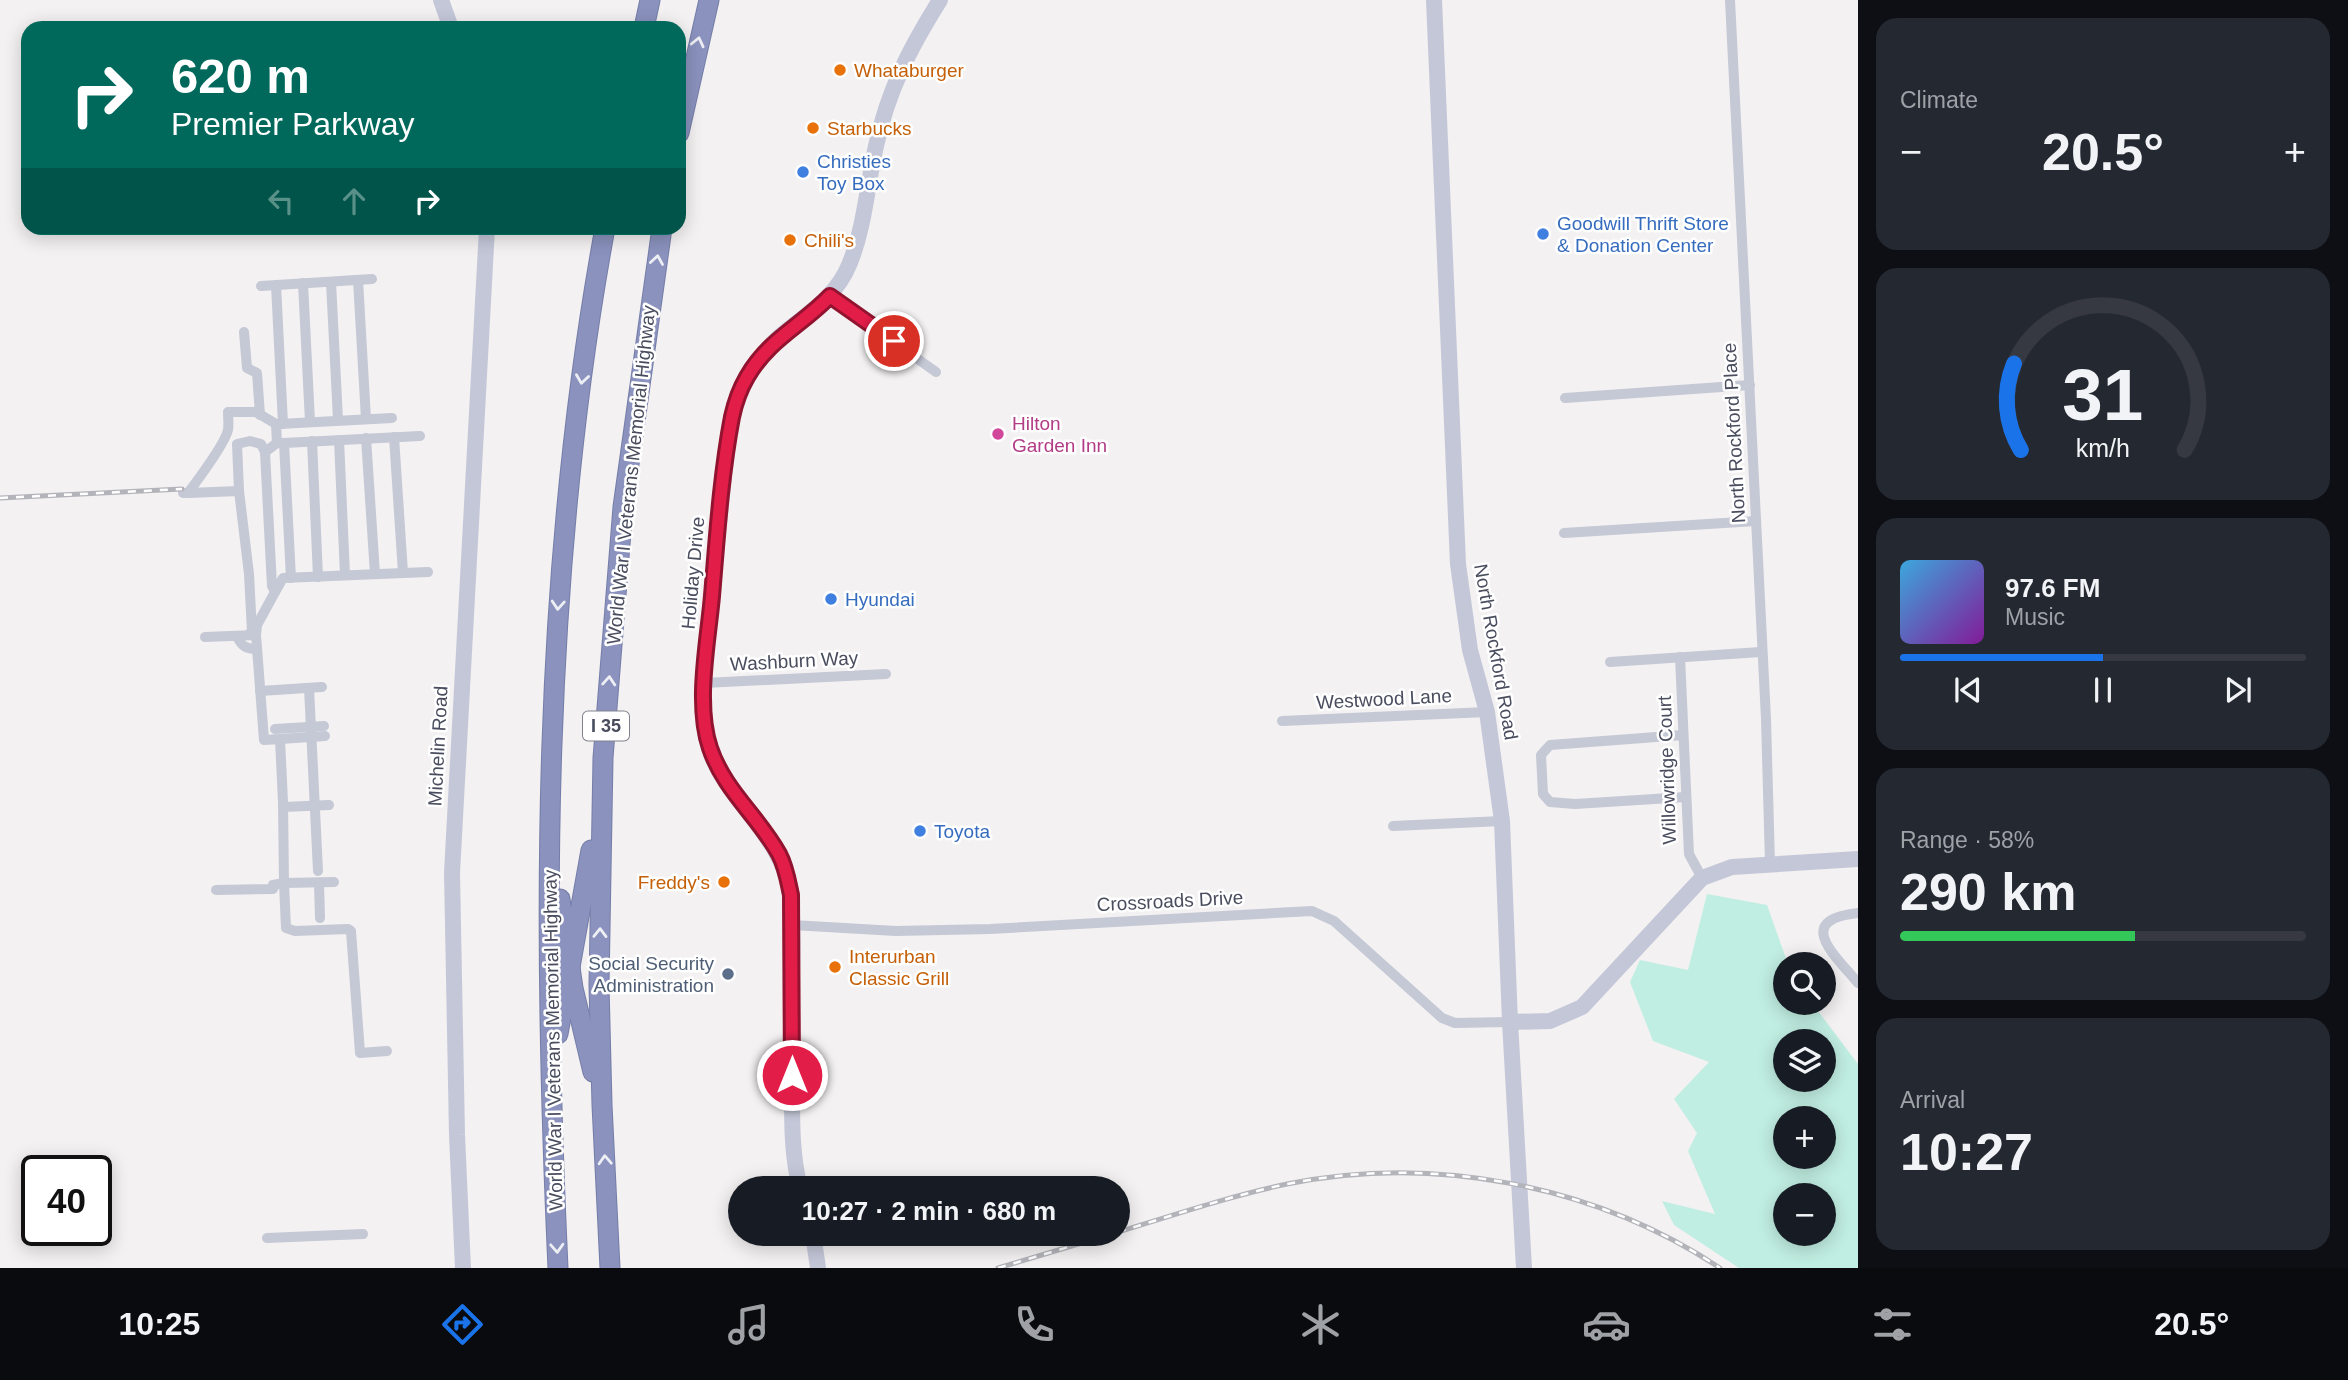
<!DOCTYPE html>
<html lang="en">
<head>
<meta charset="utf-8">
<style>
  body { margin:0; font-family:Arial,sans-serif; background:#242831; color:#f1f3f6; height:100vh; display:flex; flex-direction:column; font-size:26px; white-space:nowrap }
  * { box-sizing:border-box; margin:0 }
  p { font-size:23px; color:#9ea1a6 }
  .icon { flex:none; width:38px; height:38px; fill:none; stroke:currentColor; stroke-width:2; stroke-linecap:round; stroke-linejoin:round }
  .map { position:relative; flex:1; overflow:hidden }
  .details { display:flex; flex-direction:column; gap:18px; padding:18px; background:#0d0f14; width:490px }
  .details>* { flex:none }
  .banner { position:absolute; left:21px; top:21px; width:665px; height:214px; border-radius:21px; box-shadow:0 4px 18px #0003; background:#00695c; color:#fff; overflow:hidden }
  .fabs { position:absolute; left:1773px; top:952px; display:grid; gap:14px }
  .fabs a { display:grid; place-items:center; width:63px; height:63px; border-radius:50%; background:#171b24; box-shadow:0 4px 18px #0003; font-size:35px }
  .speed { position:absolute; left:21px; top:1155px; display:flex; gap:14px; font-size:35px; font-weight:700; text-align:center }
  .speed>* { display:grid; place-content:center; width:91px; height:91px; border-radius:50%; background:#171b24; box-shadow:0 4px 18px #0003; line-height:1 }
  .speed .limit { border:4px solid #111; border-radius:10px; background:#fff; color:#111 }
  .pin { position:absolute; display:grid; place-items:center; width:60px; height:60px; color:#fff; margin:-30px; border:4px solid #fff; border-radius:50%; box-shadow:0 2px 7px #0007 }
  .me { position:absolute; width:77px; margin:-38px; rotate:0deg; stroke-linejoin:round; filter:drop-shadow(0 0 5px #0008) }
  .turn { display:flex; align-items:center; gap:24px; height:147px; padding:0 35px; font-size:32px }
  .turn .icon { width:91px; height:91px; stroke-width:2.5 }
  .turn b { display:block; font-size:49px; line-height:60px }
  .lanes { display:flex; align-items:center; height:66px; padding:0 35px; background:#0003; justify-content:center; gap:35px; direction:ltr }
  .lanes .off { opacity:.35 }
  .big { font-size:52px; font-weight:700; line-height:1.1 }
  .details .widget { flex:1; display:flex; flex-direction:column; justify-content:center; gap:10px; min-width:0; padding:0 24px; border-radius:21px; background:#242831 }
  .details .dial { align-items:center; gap:0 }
  .dial svg { height:182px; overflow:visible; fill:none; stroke:#363941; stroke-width:7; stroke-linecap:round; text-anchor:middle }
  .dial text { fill:#f1f3f6; stroke:none }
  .song { display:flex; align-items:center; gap:21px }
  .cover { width:84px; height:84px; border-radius:10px; background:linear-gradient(135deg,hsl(200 70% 55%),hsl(290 70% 35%)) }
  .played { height:7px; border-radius:4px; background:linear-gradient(90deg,#1a73e8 50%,#363941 50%) }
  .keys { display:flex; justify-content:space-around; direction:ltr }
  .heat { display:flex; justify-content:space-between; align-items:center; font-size:38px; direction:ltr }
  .charge { height:10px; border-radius:5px; background:linear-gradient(90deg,#34c759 58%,#363941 0) }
  .trip { position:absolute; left:728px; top:1176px; width:402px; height:70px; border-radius:35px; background:#171b24; box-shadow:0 4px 18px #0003; font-weight:700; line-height:70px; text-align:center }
  .tabs { display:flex; height:112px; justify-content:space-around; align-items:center; background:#090b0e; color:#9ea1a6 }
  .tabs .icon { width:49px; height:49px }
  .tabs .current { color:#1a73e8 }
  .tabs b { font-size:32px; color:#f1f3f6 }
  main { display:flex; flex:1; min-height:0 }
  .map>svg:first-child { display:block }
  .green { fill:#c1eee2; fill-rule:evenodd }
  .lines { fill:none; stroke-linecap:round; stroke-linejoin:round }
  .highway-casing { stroke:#757da9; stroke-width:21 }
  .street { stroke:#c5c8d5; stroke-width:10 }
  .secondary { stroke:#c4c7d8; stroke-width:16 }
  .highway { stroke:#8a92bd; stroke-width:19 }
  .rail-casing { stroke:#b3b3ba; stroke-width:5 }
  .rail { stroke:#fff; stroke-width:2.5; stroke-dasharray:8; stroke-linecap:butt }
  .oneway { stroke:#edeff5 }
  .route-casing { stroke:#92132f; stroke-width:18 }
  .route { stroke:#e11d48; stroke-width:12 }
  .food-dot { fill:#e8710a; stroke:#fff; stroke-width:2.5 }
  .shop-dot { fill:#3f7fe0; stroke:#fff; stroke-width:2.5 }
  .hotel-dot { fill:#d1479c; stroke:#fff; stroke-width:2.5 }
  .service-dot { fill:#5c6f8a; stroke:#fff; stroke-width:2.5 }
  .labels { text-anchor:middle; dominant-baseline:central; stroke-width:5; stroke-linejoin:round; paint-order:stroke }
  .shield { fill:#fff; stroke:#80828e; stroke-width:2 }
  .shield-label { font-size:18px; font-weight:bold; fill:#494d5e }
  .food-label { font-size:19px; fill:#c56008; stroke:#fff; text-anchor:start }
  .shop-label { font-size:19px; fill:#366cbe; stroke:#fff; text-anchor:start }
  .hotel-label { font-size:19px; fill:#b23c85; stroke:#fff; text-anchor:start }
  .street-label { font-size:19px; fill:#494d5e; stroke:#fff }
  .service-label { font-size:19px; fill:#4e5e75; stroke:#fff; text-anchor:end }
</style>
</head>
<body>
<main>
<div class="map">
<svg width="1858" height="1268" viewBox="0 0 1858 1268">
  <rect width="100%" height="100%" fill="#f3f1f1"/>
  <!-- green -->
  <path class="green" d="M1707 894 1767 905 1788 964H1785V1003H1812L1858 1064V1268H1739L1674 1225 1662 1201 1715 1214 1688 1151 1697 1133 1674 1099 1709 1062 1653 1041 1630 982 1640 960 1688 970ZM1785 1041H1824V1080H1785ZM1785 1118H1824V1157H1785ZM1785 1195H1824V1234H1785Z"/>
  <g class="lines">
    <!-- highway casing -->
    <g class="highway-casing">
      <g id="highway">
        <polyline points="644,28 650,0"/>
        <polyline points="679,133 709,0"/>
        <polyline points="560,899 573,988 593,1072"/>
        <polyline points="558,1034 591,850"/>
        <path d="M558 1268C542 921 542 570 605 228"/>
        <polyline points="610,1268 602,1105 599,985 603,758 623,507 662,228"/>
      </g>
    </g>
    <!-- street -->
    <g class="street">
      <polyline points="1730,0 1766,719 1770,864"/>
      <polyline points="358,280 366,419"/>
      <polyline points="331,282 338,420"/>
      <polyline points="303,283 310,422"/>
      <polyline points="276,285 283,424"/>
      <polyline points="261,286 372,279"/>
      <polyline points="829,296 936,372"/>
      <polyline points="244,332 247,368 257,373 260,415"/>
      <polyline points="1565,398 1750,385"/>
      <polyline points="279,424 392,418"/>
      <polyline points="394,437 403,573"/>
      <polyline points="366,438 375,574"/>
      <polyline points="339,440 345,575"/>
      <polyline points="312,441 318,577"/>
      <polyline points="277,443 284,443 291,578"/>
      <polyline points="284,443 420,436"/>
      <polyline points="239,491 249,574 252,632 250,633"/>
      <path d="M183 493H188C197 481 225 443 228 430 229 424 228 418 228 412H256L276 424 277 443 265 452 272 586 275 592 257 625 256 635 205 637"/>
      <polyline points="188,493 239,491 237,444 250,441 261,444 265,452"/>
      <polyline points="1564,533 1756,521"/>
      <polyline points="275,592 283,578 428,572"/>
      <path d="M237 636C241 646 246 649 257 649"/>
      <polyline points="1680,657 1689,854 1702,878"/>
      <polyline points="1610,662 1761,652"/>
      <polyline points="704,683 886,674"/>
      <polyline points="309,688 318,871"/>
      <polyline points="260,691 322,687"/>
      <polyline points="1282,721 1487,712"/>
      <polyline points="275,729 324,726"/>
      <polyline points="1683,735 1550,745 1541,755 1543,794 1550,802 1575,804 1686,797"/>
      <polyline points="280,739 325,736"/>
      <polyline points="284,807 329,805"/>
      <polyline points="1393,826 1502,821"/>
      <polyline points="334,882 284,883 286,928 295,931 348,929 351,931 360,1053 387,1051"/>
      <polyline points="319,883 320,918"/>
      <polyline points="216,890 273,889 273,885 284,883 283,802 280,739 264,740 256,635"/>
      <path d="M1858 913C1793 920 1835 955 1858 983"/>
      <polyline points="792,925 896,931 990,929 1312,911 1334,921 1442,1018 1455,1023 1510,1022"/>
      <polyline points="267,1238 363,1234"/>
    </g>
    <!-- secondary -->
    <g class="secondary">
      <polyline points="441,0 451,28"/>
      <polyline points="1434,0 1458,564 1470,650 1487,712 1502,821 1510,1022 1524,1268"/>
      <polyline points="1510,1022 1550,1021 1582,1007 1702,878 1732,867 1858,859"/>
      <path d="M800 1188C792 1157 792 1125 792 1093 792 1054 792 1016 792 977 792 950 794 921 790 894 783 830 715 796 705 732 698 686 708 637 712 591 716 553 720 514 724 476 728 443 730 407 747 377 756 363 767 348 779 337 806 314 835 299 849 265 865 227 867 185 876 146 888 90 910 48 940 0"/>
      <polyline points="813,1234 818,1268"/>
      <polyline points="463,1268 457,1135 452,873 487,228"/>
    </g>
    <!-- highway -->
    <use href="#highway" class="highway"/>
    <!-- rail casing -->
    <g class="rail-casing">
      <g id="rail">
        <polyline points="0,498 182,489"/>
        <path d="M1118 1232C1174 1215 1230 1196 1287 1184 1434 1154 1595 1185 1720 1268"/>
        <polyline points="998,1268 1112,1234"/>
      </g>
    </g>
    <!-- rail -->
    <use href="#rail" class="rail"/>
  </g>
  <!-- one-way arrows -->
  <defs><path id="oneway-chevron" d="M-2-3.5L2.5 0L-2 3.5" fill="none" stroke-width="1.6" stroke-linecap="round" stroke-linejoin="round" transform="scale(1.75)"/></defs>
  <g class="oneway">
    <use href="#oneway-chevron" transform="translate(698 42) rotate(-77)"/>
    <use href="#oneway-chevron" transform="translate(657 260) rotate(-81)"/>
    <use href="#oneway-chevron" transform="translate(582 379) rotate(98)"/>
    <use href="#oneway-chevron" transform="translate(558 605) rotate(94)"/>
    <use href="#oneway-chevron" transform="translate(609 681) rotate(-86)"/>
    <use href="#oneway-chevron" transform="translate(600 933) rotate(-89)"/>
    <use href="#oneway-chevron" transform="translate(605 1160) rotate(-93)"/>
    <use href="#oneway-chevron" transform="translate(557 1248) rotate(87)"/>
  </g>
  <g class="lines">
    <!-- route casing -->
    <g class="route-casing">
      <path id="route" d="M792 1075 791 895C788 881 786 867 779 854 758 816 724 790 710 748 695 704 708 642 712 596 717 536 721 475 732 417 735 403 740 389 747 377 769 339 801 326 830 296L894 341"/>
    </g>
    <!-- route -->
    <use href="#route" class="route"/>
  </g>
  <!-- markers -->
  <g class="food-dot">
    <circle cx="840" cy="70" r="7"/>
    <circle cx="813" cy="128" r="7"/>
    <circle cx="790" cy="240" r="7"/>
    <circle cx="724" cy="882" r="7"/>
    <circle cx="835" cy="967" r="7"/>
  </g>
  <g class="shop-dot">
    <circle cx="803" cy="172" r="7"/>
    <circle cx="1543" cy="234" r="7"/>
    <circle cx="831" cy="599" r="7"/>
    <circle cx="920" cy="831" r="7"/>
  </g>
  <circle class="hotel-dot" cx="998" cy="434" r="7"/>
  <circle class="service-dot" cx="728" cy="974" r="7"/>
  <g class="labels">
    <!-- shield labels -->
    <rect class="shield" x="583" y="711.5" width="46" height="29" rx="5"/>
    <g class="shield-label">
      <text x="606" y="726">I 35</text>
    </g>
    <!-- food labels -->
    <g class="food-label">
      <text x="854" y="70">Whataburger</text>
      <text x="827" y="128">Starbucks</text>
      <text x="804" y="240">Chili's</text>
      <text x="710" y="882" text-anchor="end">Freddy's</text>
      <text x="849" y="956">Interurban<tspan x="849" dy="22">Classic Grill</tspan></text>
    </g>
    <!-- shop labels -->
    <g class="shop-label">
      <text x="817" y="161">Christies<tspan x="817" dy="22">Toy Box</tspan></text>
      <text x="1557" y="223">Goodwill Thrift Store<tspan x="1557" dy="22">&amp; Donation Center</tspan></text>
      <text x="845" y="599">Hyundai</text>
      <text x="934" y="831">Toyota</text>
    </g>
    <!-- hotel labels -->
    <g class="hotel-label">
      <text x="1012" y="423">Hilton<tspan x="1012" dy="22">Garden Inn</tspan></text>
    </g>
    <!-- street labels -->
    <g class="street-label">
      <text transform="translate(1734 433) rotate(-93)">North Rockford Place</text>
      <text transform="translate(631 475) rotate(-84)">World War I Veterans Memorial Highway</text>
      <text transform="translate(693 573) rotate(-85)">Holiday Drive</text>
      <text transform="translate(1496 652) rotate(80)">North Rockford Road</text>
      <text transform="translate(794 661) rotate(-3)">Washburn Way</text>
      <text transform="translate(1384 699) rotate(-3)">Westwood Lane</text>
      <text transform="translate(438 746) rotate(-87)">Michelin Road</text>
      <text transform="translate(1667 770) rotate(-92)">Willowridge Court</text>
      <text transform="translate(1170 901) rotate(-3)">Crossroads Drive</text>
      <text transform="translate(553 1040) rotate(-91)">World War I Veterans Memorial Highway</text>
    </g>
    <!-- service labels -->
    <g class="service-label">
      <text x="714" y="963">Social Security<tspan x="714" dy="22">Administration</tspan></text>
    </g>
  </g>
</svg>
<div class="fabs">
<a><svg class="icon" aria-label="search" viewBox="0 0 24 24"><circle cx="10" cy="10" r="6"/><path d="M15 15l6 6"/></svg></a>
<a><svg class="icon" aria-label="layers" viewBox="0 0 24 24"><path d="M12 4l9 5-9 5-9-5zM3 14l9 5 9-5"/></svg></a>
<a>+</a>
<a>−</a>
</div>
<div class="speed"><div class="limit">40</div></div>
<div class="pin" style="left:894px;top:341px;background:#d93025"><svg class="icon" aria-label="arrive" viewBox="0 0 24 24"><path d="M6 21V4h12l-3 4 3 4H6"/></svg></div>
<svg class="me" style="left:792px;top:1075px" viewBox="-20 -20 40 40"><circle r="17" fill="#e11d48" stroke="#fff" stroke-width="3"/><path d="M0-11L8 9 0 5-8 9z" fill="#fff"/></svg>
<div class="trip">10:27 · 2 min · 680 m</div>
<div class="banner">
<div class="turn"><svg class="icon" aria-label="right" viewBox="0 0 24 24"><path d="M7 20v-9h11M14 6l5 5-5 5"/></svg><div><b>620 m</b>Premier Parkway</div></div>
<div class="lanes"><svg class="icon off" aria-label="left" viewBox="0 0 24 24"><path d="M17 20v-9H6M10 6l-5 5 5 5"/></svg><svg class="icon off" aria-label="ahead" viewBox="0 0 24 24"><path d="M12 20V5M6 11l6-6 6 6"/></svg><svg class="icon" aria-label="right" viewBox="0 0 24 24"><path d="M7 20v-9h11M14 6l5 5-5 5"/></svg></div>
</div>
</div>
<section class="details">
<div class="widget"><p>Climate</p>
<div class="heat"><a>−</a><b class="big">20.5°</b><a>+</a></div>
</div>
<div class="widget dial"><svg viewBox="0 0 100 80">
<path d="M14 69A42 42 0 1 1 86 69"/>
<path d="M14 69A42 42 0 0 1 11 31" stroke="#1a73e8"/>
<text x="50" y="56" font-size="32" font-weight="700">31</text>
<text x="50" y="72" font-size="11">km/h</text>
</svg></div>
<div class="widget">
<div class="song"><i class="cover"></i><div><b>97.6 FM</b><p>Music</p></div></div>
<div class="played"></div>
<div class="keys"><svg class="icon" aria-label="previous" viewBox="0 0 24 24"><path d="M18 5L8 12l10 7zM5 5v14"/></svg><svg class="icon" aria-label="pause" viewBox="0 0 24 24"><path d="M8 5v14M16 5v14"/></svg><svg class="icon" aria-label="next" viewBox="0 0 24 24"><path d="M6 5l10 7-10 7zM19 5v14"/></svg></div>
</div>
<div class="widget"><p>Range · 58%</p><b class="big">290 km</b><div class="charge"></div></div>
<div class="widget"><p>Arrival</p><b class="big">10:27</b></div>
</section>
</main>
<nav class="tabs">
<b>10:25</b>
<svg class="icon current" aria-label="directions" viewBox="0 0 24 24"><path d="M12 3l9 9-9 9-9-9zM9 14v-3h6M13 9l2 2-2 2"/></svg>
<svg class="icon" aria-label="music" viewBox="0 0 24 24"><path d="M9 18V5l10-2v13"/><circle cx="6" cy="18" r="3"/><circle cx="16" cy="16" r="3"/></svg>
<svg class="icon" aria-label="phone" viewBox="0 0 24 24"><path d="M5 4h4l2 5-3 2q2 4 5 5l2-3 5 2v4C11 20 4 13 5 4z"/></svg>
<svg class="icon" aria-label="climate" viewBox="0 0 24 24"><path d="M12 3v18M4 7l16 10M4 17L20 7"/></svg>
<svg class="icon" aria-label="car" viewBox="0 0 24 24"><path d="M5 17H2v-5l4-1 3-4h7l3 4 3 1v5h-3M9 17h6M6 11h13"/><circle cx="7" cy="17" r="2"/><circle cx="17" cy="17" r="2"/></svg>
<svg class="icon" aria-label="filters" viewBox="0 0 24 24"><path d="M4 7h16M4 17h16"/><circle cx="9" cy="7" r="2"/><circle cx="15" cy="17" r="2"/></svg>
<b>20.5°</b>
</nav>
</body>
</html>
